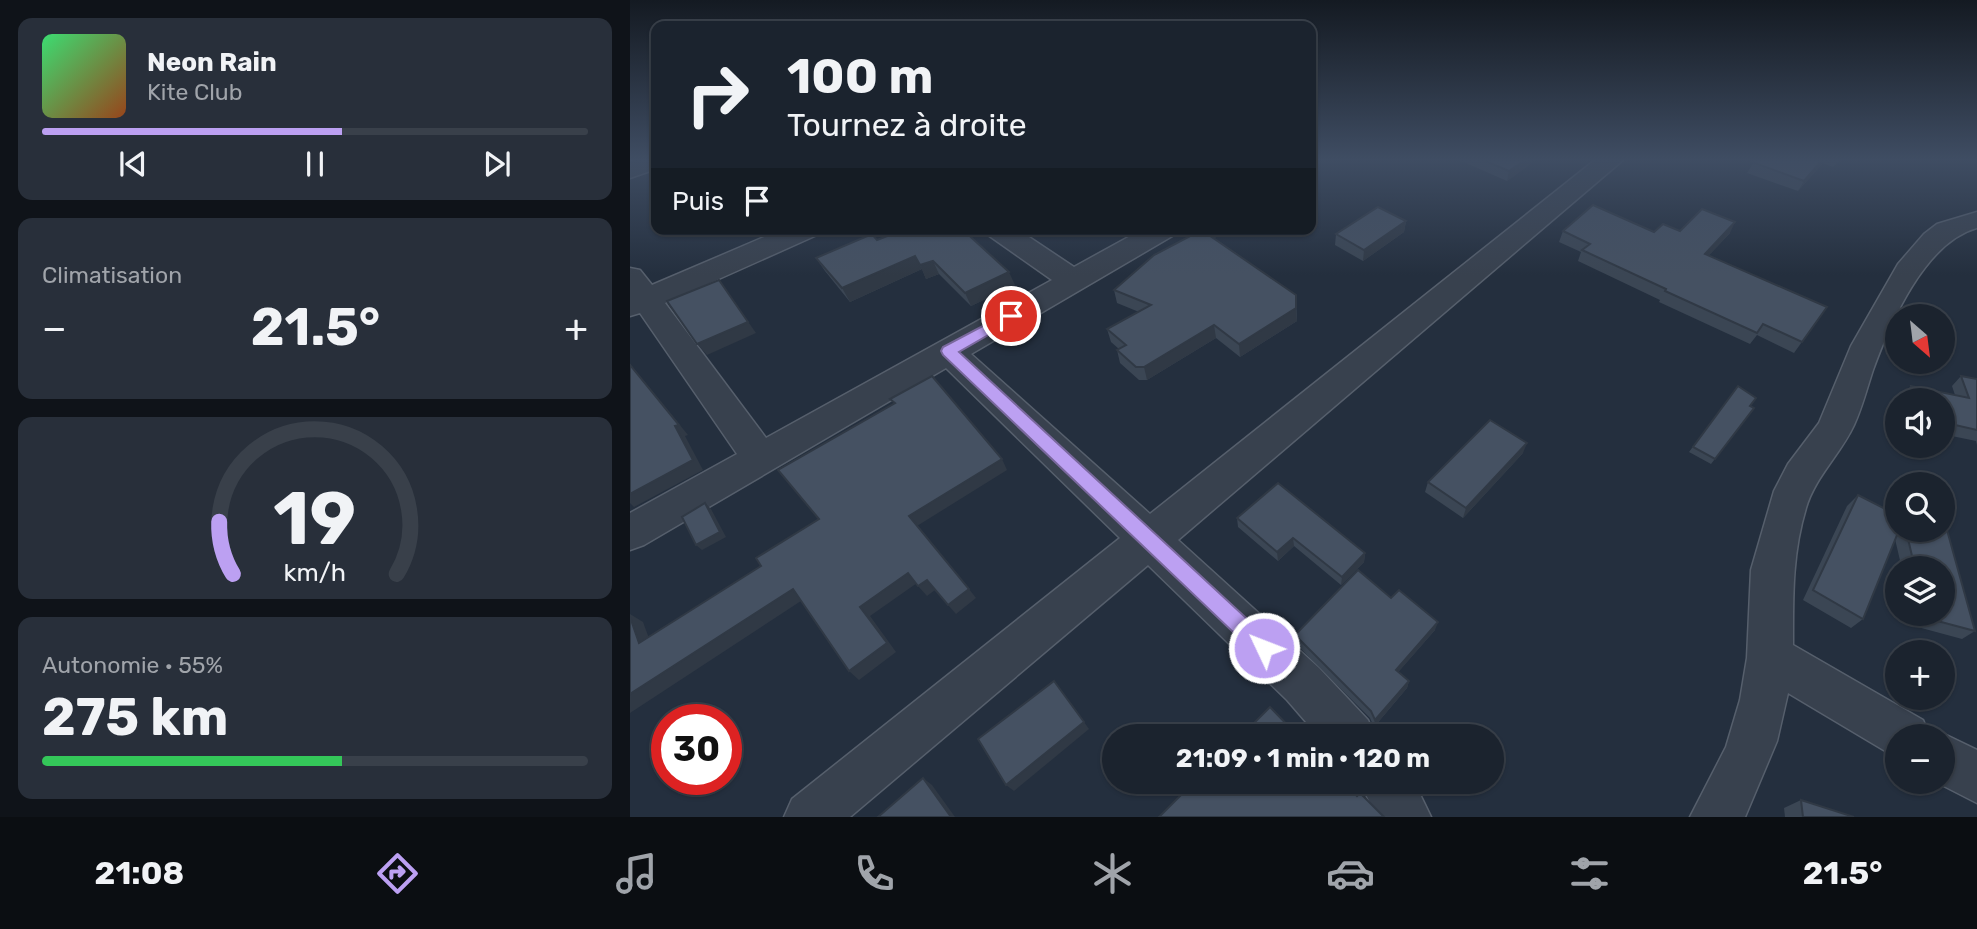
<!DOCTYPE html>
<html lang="fr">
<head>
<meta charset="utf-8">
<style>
  body { margin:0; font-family:Rubik,sans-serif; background:#282f3a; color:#f1f3f6; height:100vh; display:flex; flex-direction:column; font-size:26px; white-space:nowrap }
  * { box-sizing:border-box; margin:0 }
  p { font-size:23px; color:#a0a4aa }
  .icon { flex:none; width:38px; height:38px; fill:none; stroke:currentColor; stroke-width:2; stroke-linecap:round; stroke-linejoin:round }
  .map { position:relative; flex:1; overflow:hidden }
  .side { display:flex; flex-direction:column; gap:18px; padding:18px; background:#0f1319; width:630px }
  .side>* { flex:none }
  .top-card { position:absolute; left:21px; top:21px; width:665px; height:214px; border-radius:14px; box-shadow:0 2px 5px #0004,0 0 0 2px #39404a; background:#1b232e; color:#f1f3f6; overflow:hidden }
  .needle { width:46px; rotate:152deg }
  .fabs { position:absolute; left:1255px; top:304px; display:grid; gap:14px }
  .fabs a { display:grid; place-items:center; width:70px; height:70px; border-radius:50%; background:#1b232e; box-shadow:0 2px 5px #0004,0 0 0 2px #39404a; font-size:35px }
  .speed { position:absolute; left:21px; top:704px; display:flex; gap:14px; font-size:35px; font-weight:700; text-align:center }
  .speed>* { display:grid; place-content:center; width:91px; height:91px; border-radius:50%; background:#1b232e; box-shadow:0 2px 5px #0004,0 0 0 2px #39404a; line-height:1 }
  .speed .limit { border:10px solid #d22; background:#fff; color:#111 }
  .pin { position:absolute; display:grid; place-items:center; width:60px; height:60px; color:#fff; margin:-30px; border:4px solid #fff; border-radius:50%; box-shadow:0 2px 7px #0007 }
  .me { position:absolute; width:77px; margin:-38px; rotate:313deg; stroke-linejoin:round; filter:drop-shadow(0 0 5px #0008) }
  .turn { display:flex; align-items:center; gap:24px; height:147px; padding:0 21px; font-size:32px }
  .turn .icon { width:91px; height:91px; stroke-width:2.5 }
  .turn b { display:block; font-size:49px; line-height:60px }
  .then { display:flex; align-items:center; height:66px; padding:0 21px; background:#0003; gap:14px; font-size:26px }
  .big { font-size:52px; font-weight:700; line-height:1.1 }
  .side .tile { flex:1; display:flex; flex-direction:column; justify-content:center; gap:10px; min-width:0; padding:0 24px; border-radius:14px; background:#282f3a }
  .side .dial { align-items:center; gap:0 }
  .dial svg { height:182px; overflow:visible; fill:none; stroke:#39404a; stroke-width:7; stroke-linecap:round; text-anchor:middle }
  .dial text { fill:#f1f3f6; stroke:none }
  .song { display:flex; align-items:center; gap:21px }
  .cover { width:84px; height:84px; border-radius:10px; background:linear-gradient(135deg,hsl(140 70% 55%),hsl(20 70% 35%)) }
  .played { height:7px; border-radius:4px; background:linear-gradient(90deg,#bca0f2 55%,#39404a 55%) }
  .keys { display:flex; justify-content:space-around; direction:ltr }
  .heat { display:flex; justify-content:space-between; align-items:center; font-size:38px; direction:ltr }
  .charge { height:10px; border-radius:5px; background:linear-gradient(90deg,#34c759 55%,#39404a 0) }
  .trip { position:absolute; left:472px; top:724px; width:402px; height:70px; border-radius:35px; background:#1b232e; box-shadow:0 2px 5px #0004,0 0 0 2px #39404a; font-weight:700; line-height:70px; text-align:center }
  .tab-bar { display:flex; height:112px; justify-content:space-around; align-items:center; background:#0b0e12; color:#a0a4aa }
  .tab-bar .icon { width:49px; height:49px }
  .tab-bar .on { color:#bca0f2 }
  .tab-bar b { font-size:32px; color:#f1f3f6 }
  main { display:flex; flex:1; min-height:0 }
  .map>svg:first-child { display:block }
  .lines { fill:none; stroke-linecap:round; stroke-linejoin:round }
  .minor-casing { stroke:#565f6c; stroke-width:3 }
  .minor { fill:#38414e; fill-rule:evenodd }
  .wall { fill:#3b4654 }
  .shaded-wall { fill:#303945 }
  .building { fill:#455162; stroke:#303945; stroke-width:2 }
  .route { fill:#bca0f2; stroke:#7a689d; stroke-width:2 }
</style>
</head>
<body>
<main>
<section class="side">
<div class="tile">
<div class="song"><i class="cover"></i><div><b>Neon Rain</b><p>Kite Club</p></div></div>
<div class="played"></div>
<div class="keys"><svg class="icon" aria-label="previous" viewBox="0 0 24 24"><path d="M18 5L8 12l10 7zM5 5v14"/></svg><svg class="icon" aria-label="pause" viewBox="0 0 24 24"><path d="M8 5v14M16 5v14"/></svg><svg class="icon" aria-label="next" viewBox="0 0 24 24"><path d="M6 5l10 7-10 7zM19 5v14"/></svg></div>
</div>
<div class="tile"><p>Climatisation</p>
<div class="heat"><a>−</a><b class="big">21.5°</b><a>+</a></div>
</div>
<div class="tile dial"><svg viewBox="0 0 100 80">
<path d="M14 69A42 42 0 1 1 86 69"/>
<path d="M14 69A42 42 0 0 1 8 46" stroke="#bca0f2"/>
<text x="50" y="56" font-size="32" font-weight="700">19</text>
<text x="50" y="72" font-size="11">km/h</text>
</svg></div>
<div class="tile"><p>Autonomie · 55%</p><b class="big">275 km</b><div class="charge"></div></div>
</section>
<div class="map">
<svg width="1347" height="817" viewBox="0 0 1347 817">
  <rect width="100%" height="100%" fill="#242f3e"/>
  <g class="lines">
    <!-- minor casing -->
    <g class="minor-casing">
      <g id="minor">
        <polygon points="4,160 26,160 26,169 0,178 0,162"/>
        <polygon points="965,160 993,160 548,540 689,668 738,720 745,737 689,737 657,700 518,565 220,817 154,817 162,799 490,538 316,368 14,545 0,550 0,513 107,454 10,313 0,316 0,268 10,270 22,285 153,229 191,229 187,235 35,303 136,438 422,280 358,235 354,229 387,229 444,267 513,229 548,229 544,235 341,354 520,514"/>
        <path d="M1347 212V228C1295 242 1260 323 1243 370 1237 388 1232 408 1224 425 1210 455 1185 477 1176 508 1162 554 1163 598 1163 645L1293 720 1300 737H1267V758L1158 693 1147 741 1115 817H1060L1096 747 1110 700 1117 658 1121 570 1144 491 1158 464 1189 423 1221 346 1268 264 1294 234 1307 224Z"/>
        <polygon points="1312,733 1347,750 1347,803 1306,782 1312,782 1312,737 1304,737"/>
        <polygon points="730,782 784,782 801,817 747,817"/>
      </g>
    </g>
    <!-- minor -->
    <use href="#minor" class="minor"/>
  </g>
  <!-- wall -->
  <g class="wall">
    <polygon points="829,160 906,160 877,181"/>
    <polygon points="1125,160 1210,160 1203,167 1193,163 1168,191 1117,173"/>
    <polygon points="776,221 774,232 733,261 705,245 706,234"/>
    <polygon points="550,229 600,229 584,238 666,295 667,321 610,357 586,338 517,380 509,380 490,363 487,350 489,349 481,342 477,329 509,312 487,303 484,290 560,236 550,231"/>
    <polygon points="933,231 1050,231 1100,233 1078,256 1197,307 1164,353 1127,335 1120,344 1029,302 1030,300 948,261 951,252 929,242"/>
    <polygon points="247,240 385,285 341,306 309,274 296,279 292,269 220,302 195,271 186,258"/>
    <polygon points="1331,376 1347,379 1347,445 1346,441 1312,434 1312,401 1273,401 1272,396 1281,386 1325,395 1322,386"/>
    <polygon points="1108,386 1120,406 1124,408 1081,464 1059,452"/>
    <polygon points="893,453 833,518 795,492 798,482"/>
    <polygon points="1228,495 1267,530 1312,530 1345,631 1332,639 1284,626 1281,614 1312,614 1312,569 1272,569 1265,539 1233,619 1221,628 1173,600 1217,506"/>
    <polygon points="607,518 735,553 734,562 711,585 664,546 648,561 608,527"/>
    <polygon points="761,598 805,630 768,672 779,681 777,688 744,727 740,718 665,643 665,635"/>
    <polygon points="843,782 858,782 853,790"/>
    <polygon points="1171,800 1224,817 1155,817 1154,808"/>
  </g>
  <!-- shaded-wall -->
  <g class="shaded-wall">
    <polygon points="895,160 906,160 877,181 879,171"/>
    <polygon points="1192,160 1194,160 1193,163 1168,191 1174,181"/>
    <polygon points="776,221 774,232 733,261 734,250"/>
    <polygon points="1105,222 1100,233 1070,265 1075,254"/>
    <polygon points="576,229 600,229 575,244 573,231"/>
    <polygon points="285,256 292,269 220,302 212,288"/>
    <polygon points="303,261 309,274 296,279 290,265"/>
    <polygon points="379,272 385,285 341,306 335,293"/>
    <polygon points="89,280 126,333 77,355 67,344"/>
    <polygon points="666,308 667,321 610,357 609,344"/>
    <polygon points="584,325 586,338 517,380 514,367"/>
    <polygon points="0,364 58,435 55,436 73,470 4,507 0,503"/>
    <polygon points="897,443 893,453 833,518 836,508"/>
    <polygon points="372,459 377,470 287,526 279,516"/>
    <polygon points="75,503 81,509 96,537 72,550 66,545"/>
    <polygon points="663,538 664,546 648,561 647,552"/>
    <polygon points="735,553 734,562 711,585 712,577"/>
    <polygon points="278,573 287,583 240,616 266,652 229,680 219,671 230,607"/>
    <polygon points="297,580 305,590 297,596 288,586"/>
    <polygon points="163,589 174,599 0,713 0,694"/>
    <polygon points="339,589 346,598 326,614 318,605"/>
    <polygon points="0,614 13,622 24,652 9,643 0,617"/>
    <polygon points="808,622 805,630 764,677 766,670"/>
    <polygon points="779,681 777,688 744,727 745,720"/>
    <polygon points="454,722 459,729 384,791 376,785"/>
    <polygon points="293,778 302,785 325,817 321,817"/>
  </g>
  <!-- building -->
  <g class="building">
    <polygon points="853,160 895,160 879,171"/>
    <polygon points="1125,160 1192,160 1174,181 1122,162"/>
    <polygon points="963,205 1024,232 1033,224 1050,231 1072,209 1105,222 1075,254 1197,307 1172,342 1133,324 1127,333 1035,291 1036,289 952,250 960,244 933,231"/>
    <polygon points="748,207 776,221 734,250 706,234"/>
    <polygon points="275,229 332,229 379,272 335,293 303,261 290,265 285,256 212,288 186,258 242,234 247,240"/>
    <polygon points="567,229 576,229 573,231 666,295 666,308 609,344 584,325 514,367 506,367 487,350 496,345 477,329 521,305 484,290 524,255 570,231"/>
    <polygon points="89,280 118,322 67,344 37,301"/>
    <polygon points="0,365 49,425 45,426 63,460 0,494"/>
    <polygon points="302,376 372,459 279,516 339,589 318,605 297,580 288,586 278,573 230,607 257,643 219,671 163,589 0,694 0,617 9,643 131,566 126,558 189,519 148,470 265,403 260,399"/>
    <polygon points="1331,376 1347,379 1347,430 1312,422 1312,401 1285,401 1281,386 1339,398"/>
    <polygon points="1108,386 1126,398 1120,406 1124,408 1085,459 1063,447"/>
    <polygon points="860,420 897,443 836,508 798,482"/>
    <polygon points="648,483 735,553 712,577 663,538 647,552 607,518"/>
    <polygon points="1228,495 1267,515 1267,530 1269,530 1233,619 1183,590"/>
    <polygon points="75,503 90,532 66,545 52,517"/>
    <polygon points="1312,512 1345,631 1296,618 1295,614 1312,614 1312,569 1285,569 1276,530 1312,530"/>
    <polygon points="728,570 761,598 769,590 808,622 766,670 779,681 745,720 741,711 665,635"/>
    <polygon points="424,681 454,722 376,785 348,739"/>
    <polygon points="640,707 669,737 610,737"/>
    <polygon points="863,751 874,761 863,776"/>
    <polygon points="293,778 321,817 248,817"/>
    <polygon points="564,782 714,782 727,796 730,793 754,817 529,817"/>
    <polygon points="849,782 858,782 855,787"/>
    <polygon points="1171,800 1224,817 1173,817"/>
  </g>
  <!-- sky -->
  <linearGradient id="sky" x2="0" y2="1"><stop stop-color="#141a22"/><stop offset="0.58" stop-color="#3f4d63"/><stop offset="1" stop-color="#3f4d63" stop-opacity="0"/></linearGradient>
  <rect width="1347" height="275" fill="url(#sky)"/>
  <!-- route -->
  <polygon class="route" points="381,311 386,312 386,319 329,352 641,641 644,648 641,655 634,658 627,655 313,355 311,351 313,347"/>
</svg>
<div class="fabs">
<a><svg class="needle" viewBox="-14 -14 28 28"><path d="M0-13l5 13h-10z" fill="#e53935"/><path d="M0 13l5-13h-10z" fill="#a0a4aa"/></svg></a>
<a><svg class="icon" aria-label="sound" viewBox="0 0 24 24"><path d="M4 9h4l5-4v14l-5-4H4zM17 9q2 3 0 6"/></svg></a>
<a><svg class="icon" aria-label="search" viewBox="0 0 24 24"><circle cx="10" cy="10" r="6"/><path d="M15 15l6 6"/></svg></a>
<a><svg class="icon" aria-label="layers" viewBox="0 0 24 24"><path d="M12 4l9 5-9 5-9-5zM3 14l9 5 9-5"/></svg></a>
<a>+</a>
<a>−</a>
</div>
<div class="speed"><div class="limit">30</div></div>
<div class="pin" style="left:381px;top:316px;background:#d93025"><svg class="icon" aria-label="arrive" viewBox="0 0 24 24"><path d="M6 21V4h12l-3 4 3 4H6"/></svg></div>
<svg class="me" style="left:634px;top:648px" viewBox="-20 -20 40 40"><circle r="17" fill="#bca0f2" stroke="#fff" stroke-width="3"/><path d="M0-11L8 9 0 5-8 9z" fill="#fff"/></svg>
<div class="trip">21:09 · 1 min · 120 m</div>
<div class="top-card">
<div class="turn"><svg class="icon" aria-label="right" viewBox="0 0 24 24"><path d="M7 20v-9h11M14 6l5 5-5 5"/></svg><div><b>100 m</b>Tournez à droite</div></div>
<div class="then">Puis<svg class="icon" aria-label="arrive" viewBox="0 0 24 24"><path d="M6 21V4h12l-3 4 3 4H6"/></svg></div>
</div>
</div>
</main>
<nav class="tab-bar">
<b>21:08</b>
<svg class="icon on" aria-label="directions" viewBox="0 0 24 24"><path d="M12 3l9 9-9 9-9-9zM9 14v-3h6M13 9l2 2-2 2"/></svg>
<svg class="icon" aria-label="music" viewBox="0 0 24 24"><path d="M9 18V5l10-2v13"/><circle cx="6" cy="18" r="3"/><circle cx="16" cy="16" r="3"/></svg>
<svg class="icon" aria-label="phone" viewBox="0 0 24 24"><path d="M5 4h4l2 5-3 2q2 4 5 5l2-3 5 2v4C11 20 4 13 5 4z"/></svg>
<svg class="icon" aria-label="climate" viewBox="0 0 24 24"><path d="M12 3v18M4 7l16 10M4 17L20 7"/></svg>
<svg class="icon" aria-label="car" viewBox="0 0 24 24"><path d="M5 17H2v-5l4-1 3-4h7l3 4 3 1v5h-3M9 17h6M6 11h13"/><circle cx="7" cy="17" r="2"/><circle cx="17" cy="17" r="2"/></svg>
<svg class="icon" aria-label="filters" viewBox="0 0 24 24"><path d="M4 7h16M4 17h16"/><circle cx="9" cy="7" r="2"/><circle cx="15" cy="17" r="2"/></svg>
<b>21.5°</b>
</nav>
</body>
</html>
